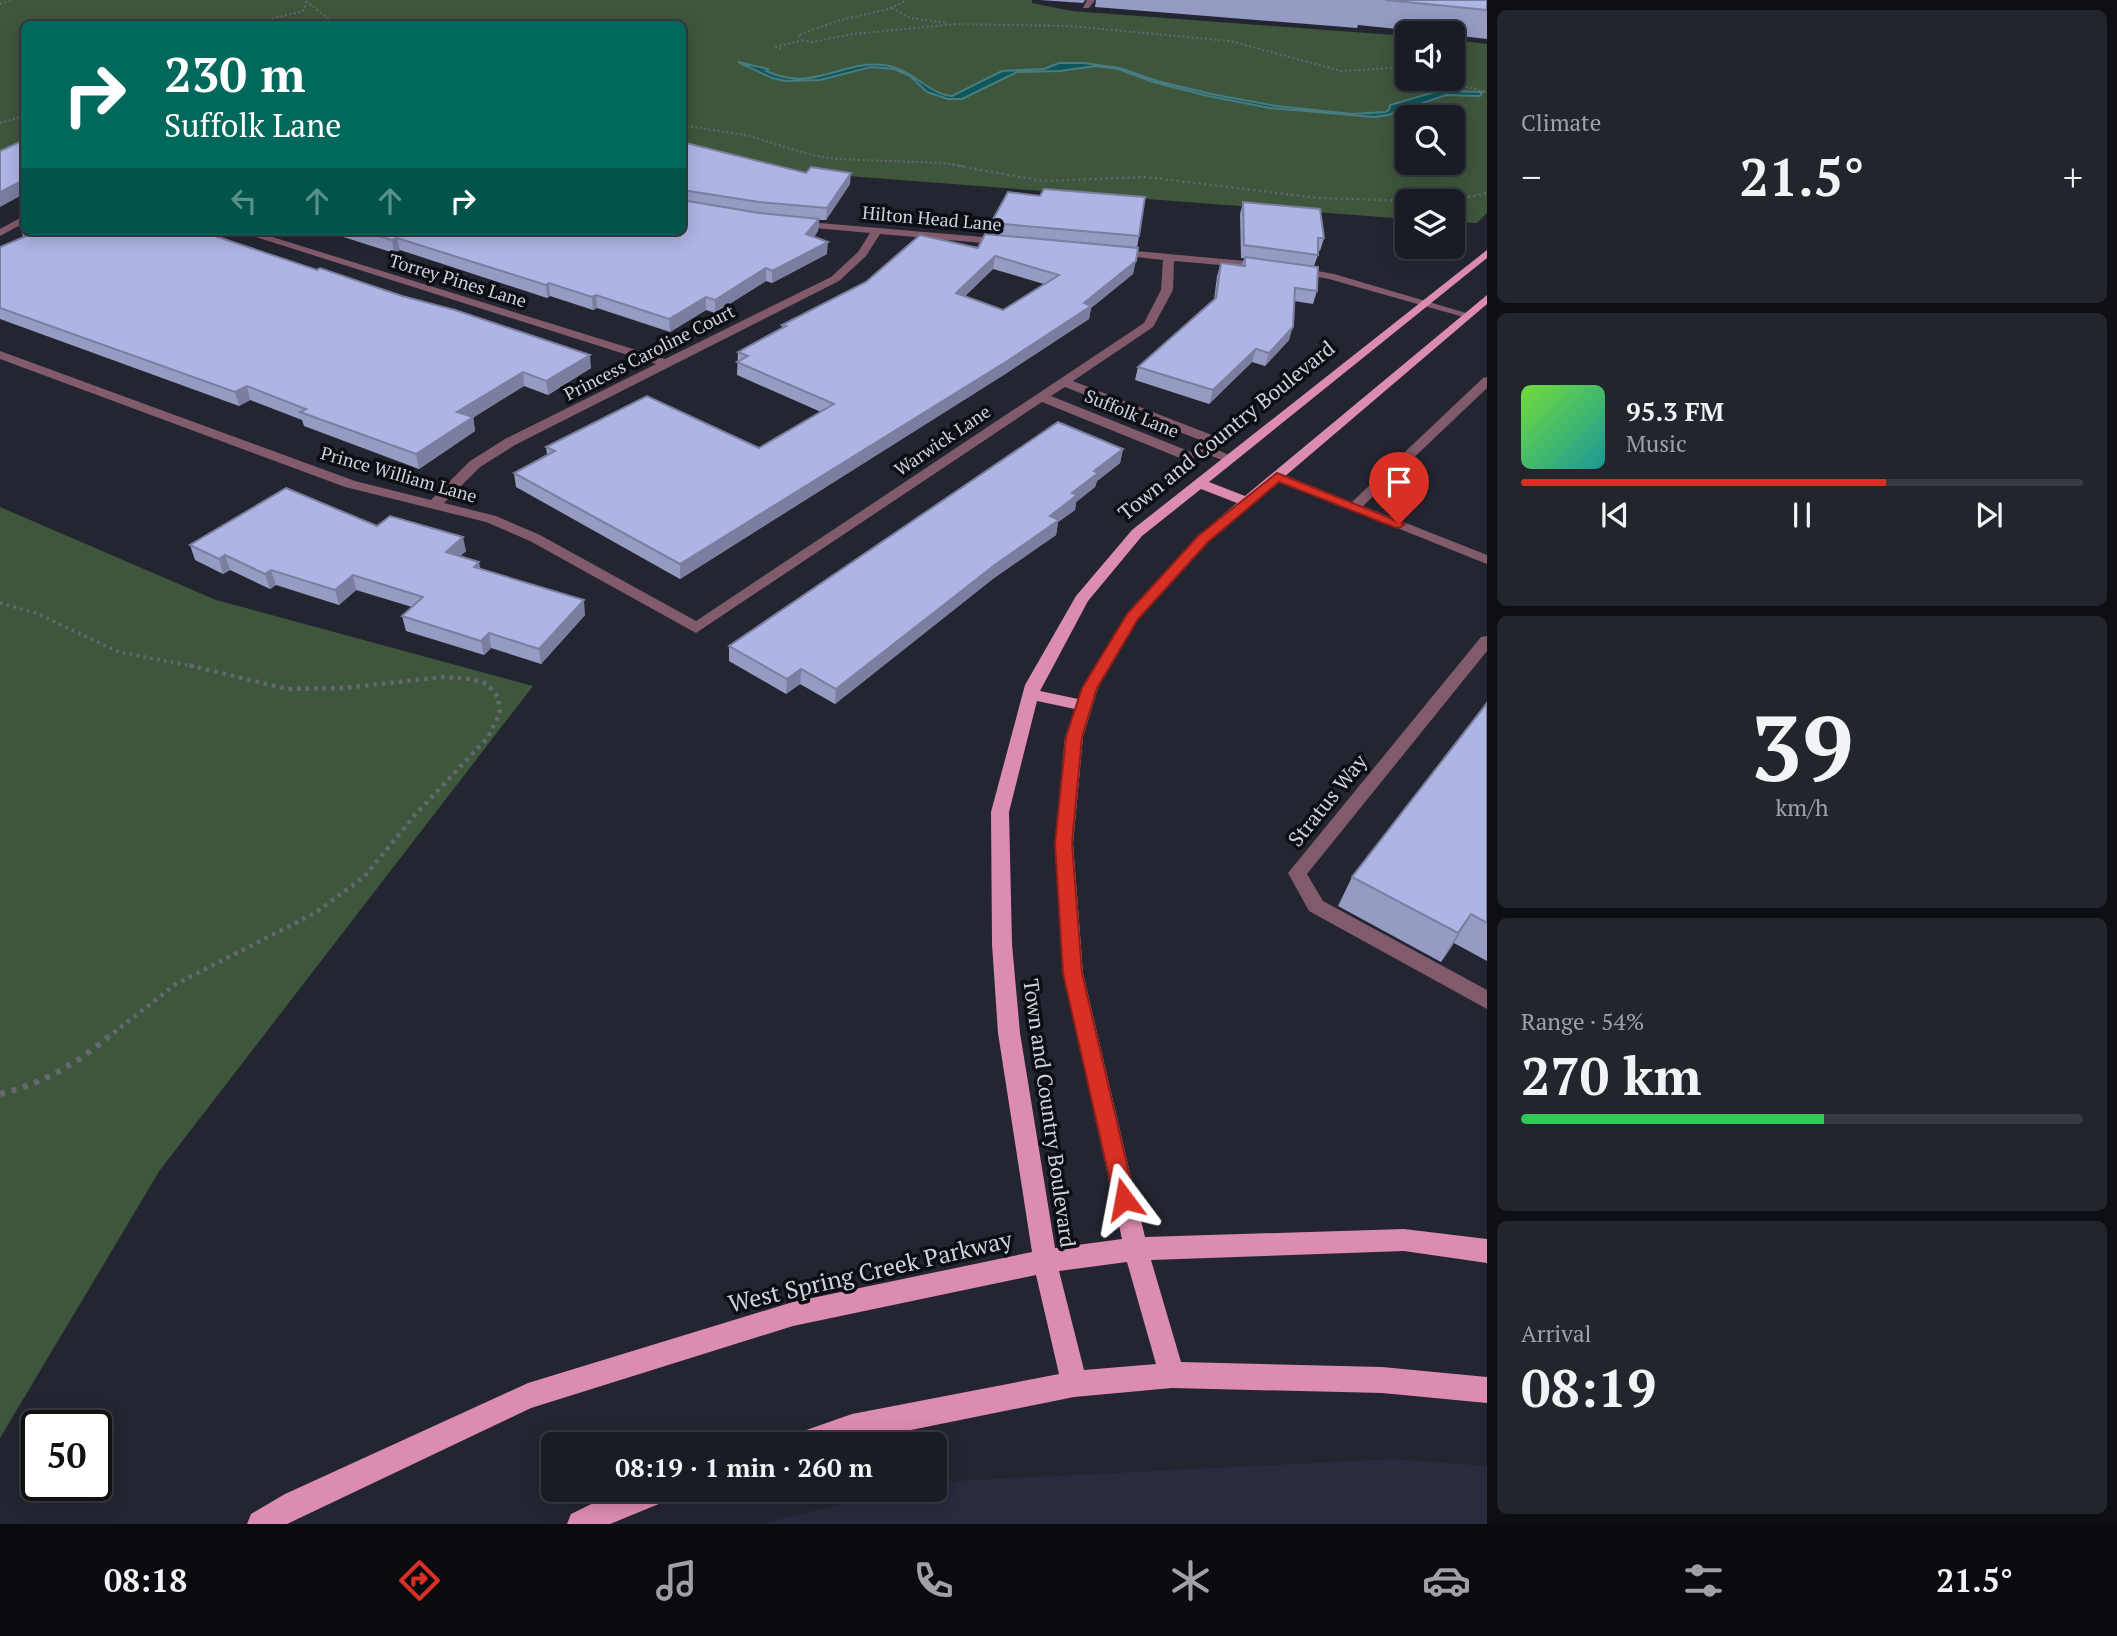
<!DOCTYPE html>
<html lang="en">
<head>
<meta charset="utf-8">
<style>
  body { margin:0; font-family:"PT Serif",serif; background:#23252d; color:#f1f3f6; height:100vh; display:flex; flex-direction:column; font-size:26px; white-space:nowrap }
  * { box-sizing:border-box; margin:0 }
  p { font-size:23px; color:#9fa1a7 }
  .icon { flex:none; width:38px; height:38px; fill:none; stroke:currentColor; stroke-width:2; stroke-linecap:round; stroke-linejoin:round }
  .map { position:relative; flex:1; overflow:hidden }
  .panel { display:flex; flex-direction:column; gap:10px; padding:10px; background:#0e0f14; width:630px }
  .panel>* { flex:none }
  .top-card { position:absolute; left:21px; top:21px; width:665px; height:214px; border-radius:10px; box-shadow:0 4px 18px #0003,0 0 0 2px #383a42; background:#00695c; color:#fff; overflow:hidden }
  .controls { position:absolute; left:1395px; top:21px; display:grid; gap:14px }
  .controls a { display:grid; place-items:center; width:70px; height:70px; border-radius:10px; background:#1a1c25; box-shadow:0 4px 18px #0003,0 0 0 2px #383a42; font-size:35px }
  .speed { position:absolute; left:21px; top:1410px; display:flex; gap:14px; font-size:35px; font-weight:700; text-align:center }
  .speed>* { display:grid; place-content:center; width:91px; height:91px; border-radius:50%; background:#1a1c25; box-shadow:0 4px 18px #0003,0 0 0 2px #383a42; line-height:1 }
  .speed .limit { border:4px solid #111; border-radius:10px; background:#fff; color:#111 }
  .pin { position:absolute; display:grid; place-items:center; width:60px; height:60px; color:#fff; margin:-72px -30px; border-radius:50% 50% 50% 0; rotate:-45deg; box-shadow:0 0 7px #0007 }
  .pin .icon { rotate:45deg }
  .me { position:absolute; width:77px; margin:-38px; rotate:347deg; stroke-linejoin:round; filter:drop-shadow(0 0 5px #0008) }
  .turn { display:flex; align-items:center; gap:24px; height:147px; padding:0 28px; font-size:32px }
  .turn .icon { width:91px; height:91px; stroke-width:2.5 }
  .turn b { display:block; font-size:49px; line-height:60px }
  .lanes { display:flex; align-items:center; height:66px; padding:0 28px; background:#0003; justify-content:center; gap:35px; direction:ltr }
  .lanes .off { opacity:.35 }
  .big { font-size:52px; font-weight:700; line-height:1.1 }
  .panel .card { flex:1; display:flex; flex-direction:column; justify-content:center; gap:10px; min-width:0; padding:0 24px; border-radius:10px; background:#23252d }
  .panel .dial { align-items:center; gap:0 }
  .dial b { font-size:91px; line-height:1 }
  .song { display:flex; align-items:center; gap:21px }
  .cover { width:84px; height:84px; border-radius:10px; background:linear-gradient(135deg,hsl(100 70% 55%),hsl(180 70% 35%)) }
  .played { height:7px; border-radius:4px; background:linear-gradient(90deg,#d93025 65%,#383a42 65%) }
  .keys { display:flex; justify-content:space-around; direction:ltr }
  .heat { display:flex; justify-content:space-between; align-items:center; font-size:38px; direction:ltr }
  .charge { height:10px; border-radius:5px; background:linear-gradient(90deg,#34c759 54%,#383a42 0) }
  .trip { position:absolute; left:541px; top:1432px; width:406px; height:70px; border-radius:10px; background:#1a1c25; box-shadow:0 4px 18px #0003,0 0 0 2px #383a42; font-weight:700; line-height:70px; text-align:center }
  .tab-bar { display:flex; height:112px; justify-content:space-around; align-items:center; background:#0a0b0f; color:#9fa1a7 }
  .tab-bar .icon { width:49px; height:49px }
  .tab-bar .active { color:#d93025 }
  .tab-bar b { font-size:32px; color:#f1f3f6 }
  main { display:flex; flex:1; min-height:0 }
  .map>svg:first-child { display:block }
  .built { fill:#292b3e }
  .green { fill:#3e563c; fill-rule:evenodd }
  .water { fill:#0d575b; stroke:#487c81; stroke-width:2 }
  .lines { fill:none; stroke-linecap:round; stroke-linejoin:round }
  .path-far4 { stroke:#656771; stroke-width:2; stroke-dasharray:2 2.5; stroke-linecap:butt }
  .path-far3 { stroke:#656771; stroke-width:2.5; stroke-dasharray:2 3.5; stroke-linecap:butt }
  .path-far2 { stroke:#656771; stroke-width:3.5; stroke-dasharray:2.5 4.5; stroke-linecap:butt }
  .path-far1 { stroke:#656771; stroke-width:4.5; stroke-dasharray:3.5 5; stroke-linecap:butt }
  .path { stroke:#656771; stroke-width:6; stroke-dasharray:5 7; stroke-linecap:butt }
  .minor { fill:#815a6b; fill-rule:evenodd }
  .major { fill:#dc8cb1; fill-rule:evenodd }
  .wall { fill:#969bc3; fill-rule:evenodd }
  .shaded-wall { fill:#7a7e9f }
  .building { fill:#aeb4e3; stroke:#7a7e9f; stroke-width:2; fill-rule:evenodd }
  .route { fill:#d93025; stroke:#8d1f18; stroke-width:2 }
  .labels { text-anchor:middle; dominant-baseline:central; stroke-width:7; stroke-linejoin:round; paint-order:stroke }
  .far-street-label { font-size:18px; fill:#d0d2da; stroke:#0d0e14 }
  .street-label { font-size:21px; fill:#d0d2da; stroke:#0d0e14 }
  .near-street-label { font-size:24px; fill:#d0d2da; stroke:#0d0e14 }
</style>
</head>
<body>
<main>
<div class="map">
<svg width="1487" height="1524" viewBox="0 0 1487 1524">
  <rect width="100%" height="100%" fill="#232531"/>
  <!-- built -->
  <polygon class="built" points="1393,1459 1487,1466 1487,1524 762,1524 901,1489 934,1489 935,1482"/>
  <!-- green -->
  <g class="green">
    <path d="M0 0H1032V3L1072 11 1407 36V79H1452L1453 40 1487 44V213L1477 223 1453 222 1452 201H1407V219L809 173 683 144 682 24H24V145L0 158ZM1407 117H1452V163H1407Z"/>
    <polygon points="0,507 216,600 533,686 160,1170 0,1438"/>
  </g>
  <!-- water -->
  <path class="water" d="M738 62 768 69 766 71C814 93 840 60 884 65 913 69 928 94 952 96L1002 71 1044 69 1059 63H1084L1120 68 1157 81 1211 94 1276 106 1353 114 1385 112 1389 110 1390 105 1438 91 1482 92 1480 96 1446 95 1388 115 1374 117 1270 108 1208 96 1153 82 1118 69 1096 66 1060 71 1017 72 962 99H948L927 92 910 76 894 69 871 67 820 80 786 81 772 78Z"/>
  <g class="lines">
    <!-- path-far4 -->
    <g class="path-far4">
      <polyline points="306,1 335,24"/>
      <polyline points="0,4 13,0"/>
      <polyline points="892,8 910,18 948,23"/>
      <polyline points="250,24 303,11 307,0"/>
      <polyline points="802,40 812,42 853,34 956,24 1070,26 1230,41 1341,71 1393,68 1407,71"/>
      <polyline points="781,49 776,47 802,40 798,35 841,20 892,8 907,0"/>
      <polyline points="1435,79 1487,92"/>
      <polyline points="0,123 24,116"/>
      <polyline points="682,125 750,136 811,155 836,159 944,163 963,166"/>
    </g>
    <!-- path-far3 -->
    <g class="path-far3">
      <polyline points="953,165 1043,181 1146,177 1319,198 1416,201"/>
      <polyline points="1452,201 1487,193"/>
    </g>
    <!-- path-far2 -->
    <polyline class="path-far2" points="0,603 36,613 119,652 197,667"/>
    <!-- path-far1 -->
    <polyline class="path-far1" points="107,1038 176,984 315,913 364,877 415,815 488,737 500,713 498,697 487,684 471,679 444,677 343,688 287,689 188,665"/>
    <!-- path -->
    <path class="path" d="M0 1094C41 1084 77 1064 108 1037"/>
    <!-- minor -->
    <g class="minor">
      <polygon points="1087,0 1095,0 1089,8 1083,8"/>
      <polygon points="24,216 24,223 0,236 0,229"/>
      <path d="M797 221 1006 239 1011 242 1006 245 880 234 866 256 839 281 515 445 480 467 444 503 496 516 540 535 696 621 1144 323 1161 290 1163 260 1110 254V250L1114 249 1267 263 1272 266 1267 269 1174 261 1173 290 1153 327 1073 381 1217 437 1216 449 1237 459 1230 463 1209 455 1185 460 1042 402 696 633 530 541 486 522 345 487 0 359V351L355 481 431 500 470 461 505 439 656 364 237 231H253L665 359 831 277 858 252 870 233 793 226V222ZM1065 387 1205 442 1203 449 1191 452 1051 396Z"/>
      <polygon points="1295,267 1334,274 1473,315 1467,318 1329,279 1291,272 1291,268"/>
      <polygon points="1487,377 1487,388 1363,506 1487,555 1487,564 1270,477 1277,473 1282,474 1352,502 1483,378"/>
      <polygon points="1487,636 1487,651 1307,874 1323,901 1487,990 1487,1009 1309,911 1288,873 1481,637"/>
    </g>
    <!-- major -->
    <g class="major">
      <path d="M1487 250V258L1209 482 1245 496 1487 295V304L1208 542 1138 619 1098 688 1083 737 1073 843 1083 973 1145 1237 1404 1229 1487 1239V1263L1404 1251 1151 1260 1181 1362 1382 1367 1487 1377V1403L1382 1393 1172 1388 1074 1397 842 1444H788L792 1435 852 1414 1059 1374 1036 1275 793 1326 531 1408 287 1524H247L251 1514 285 1494 528 1383 793 1302 1032 1252 998 1033 992 944 991 812 1025 685 1076 596 1132 530ZM1201 489 1237 503 1198 536 1127 614 1082 688 1078 699 1040 691 1088 601 1142 536ZM1037 701 1075 709 1065 737 1055 843 1063 973 1122 1239 1055 1248 1020 1033 1012 944 1009 812ZM1127 1262 1156 1364 1084 1370 1059 1271Z"/>
      <polygon points="622,1489 675,1489 671,1499 610,1524 567,1524 571,1514"/>
    </g>
  </g>
  <!-- wall -->
  <g class="wall">
    <polygon points="1040,0 1085,0 1083,3"/>
    <polygon points="1096,0 1487,0 1487,39 1452,35 1452,33 1436,33 1358,25 1357,28 1095,7"/>
    <polygon points="682,142 850,184 826,220 819,220 818,231 814,237 827,254 772,283 766,281 715,313 706,310 670,332 597,308 593,310 550,296 547,298 400,250 394,253 324,231 682,231"/>
    <polygon points="1243,202 1324,238 1320,251 1318,250 1318,255 1314,266 1317,291 1313,304 1294,301 1289,340 1265,366 1252,362 1209,404 1135,380 1138,367 1214,300 1217,276 1221,263 1242,266 1244,258 1241,258 1240,214"/>
    <polygon points="24,221 24,231 200,231 591,368 548,395 524,386 473,417 475,431 419,469 304,426 302,420 250,400 239,406 0,319 0,247 25,236 23,236 19,223"/>
    <path d="M991 223 1139 236 1133 274 1091 308 1089 319 1002 376 680 579 516 487 514 473 547 455 546 447 759 448 821 412 737 375 738 352 782 328V325L978 248 990 234ZM993 269 1044 284 1003 310 965 296Z"/>
    <polygon points="1123,449 1120,463 1097,481 1095,487 1076,502 1075,510 1058,522 1056,535 994,578 835,704 800,684 786,694 729,661 729,646"/>
    <polygon points="377,526 466,551 460,556 480,569 585,615 541,664 491,648 484,655 406,631 402,616 412,607 356,590 339,605 276,585 270,589 230,570 223,574 195,560 190,545"/>
    <polygon points="1487,703 1487,961 1454,943 1441,962 1338,906 1352,877"/>
  </g>
  <!-- shaded-wall -->
  <g class="shaded-wall">
    <polygon points="851,173 850,184 826,220 827,208"/>
    <polygon points="24,180 24,194 0,207 0,192"/>
    <polygon points="819,219 818,231 806,247 806,234"/>
    <polygon points="397,238 400,250 394,253 392,240"/>
    <polygon points="828,242 827,254 772,283 772,271"/>
    <polygon points="995,256 993,269 955,306 956,293"/>
    <polygon points="1136,261 1133,274 1091,308 1089,319 1002,376 680,579 680,564 1084,303"/>
    <polygon points="766,268 766,281 715,313 715,300"/>
    <polygon points="549,283 550,296 547,298 546,285"/>
    <polygon points="596,295 597,308 593,310 592,297"/>
    <polygon points="706,297 706,310 670,332 669,319"/>
    <polygon points="1293,327 1289,340 1265,366 1269,353"/>
    <polygon points="1256,349 1252,362 1209,404 1213,390"/>
    <polygon points="590,355 591,368 548,395 546,381"/>
    <polygon points="523,372 524,386 460,426 457,412"/>
    <polygon points="247,386 250,400 239,406 235,392"/>
    <polygon points="473,417 475,431 419,469 416,454"/>
    <polygon points="1123,449 1120,463 1097,481 1095,487 1076,502 1075,510 1058,522 1056,535 994,578 835,704 836,689 1050,516 1094,471"/>
    <polygon points="463,537 466,551 449,567 446,552"/>
    <polygon points="225,555 230,570 223,574 219,559"/>
    <polygon points="479,562 482,577 474,567"/>
    <polygon points="271,570 276,585 270,589 265,574"/>
    <polygon points="353,575 356,590 339,605 335,590"/>
    <polygon points="584,600 585,615 541,664 539,649"/>
    <polygon points="489,633 491,648 484,655 481,641"/>
    <polygon points="801,669 800,684 786,694 787,679"/>
    <polygon points="1471,914 1454,943 1441,962 1458,933"/>
  </g>
  <!-- building -->
  <g class="building">
    <polygon points="1386,0 1487,0 1487,10"/>
    <polygon points="24,140 24,180 0,192 0,151"/>
    <polygon points="682,142 806,173 811,167 851,173 827,208 759,202 682,190"/>
    <polygon points="1044,189 1145,197 1139,236 991,223 1008,192 1040,196"/>
    <polygon points="682,200 759,213 819,219 806,234 828,242 772,271 766,268 715,300 706,297 669,319 596,295 592,297 549,283 546,285 397,238 392,240 361,231 682,231"/>
    <polygon points="1243,202 1320,209 1324,238 1318,238 1318,255 1244,245"/>
    <polygon points="38,231 200,231 317,270 320,268 402,296 455,310 590,355 546,381 523,372 457,412 473,417 416,454 300,412 306,409 247,386 235,392 0,308 0,247"/>
    <path d="M985 234 1138 248 1136 261 1084 303 1091 306 1004 363 680 564 514 473 555 451 546 447 647 396 759 448 834 404 737 362 748 356 738 352 786 326 782 325 866 282 920 235 978 248ZM995 256 1059 275 1003 310 956 293Z"/>
    <polygon points="1245,257 1318,267 1317,291 1295,288 1293,327 1269,353 1256,349 1213,390 1138,367 1216,298 1221,263 1245,266"/>
    <polygon points="1058,422 1123,449 1094,471 1098,473 1072,493 1077,495 1050,516 1059,520 996,564 836,689 801,669 787,679 729,646"/>
    <polygon points="286,488 377,526 390,516 463,537 446,552 479,562 474,567 584,600 539,649 489,633 481,641 402,616 423,597 353,575 335,590 271,570 265,574 225,555 219,559 190,545"/>
    <polygon points="1487,703 1487,923 1471,914 1458,933 1352,877"/>
  </g>
  <!-- route -->
  <polygon class="route" points="1277,473 1405,524 1399,528 1394,527 1279,482 1208,542 1138,619 1097,688 1082,737 1072,843 1082,973 1135,1199 1132,1206 1124,1208 1117,1206 1114,1199 1063,973 1055,843 1066,737 1082,688 1127,614 1198,536"/>
  <g class="labels">
    <!-- far-street labels -->
    <g class="far-street-label">
      <text transform="translate(932 218) rotate(5)">Hilton Head Lane</text>
      <text transform="translate(458 280) rotate(17)">Torrey Pines Lane</text>
      <text transform="translate(649 352) rotate(-27)">Princess Caroline Court</text>
      <text transform="translate(1132 413) rotate(22)">Suffolk Lane</text>
      <text transform="translate(942 440) rotate(-34)">Warwick Lane</text>
      <text transform="translate(399 474) rotate(16)">Prince William Lane</text>
    </g>
    <!-- street labels -->
    <g class="street-label">
      <text transform="translate(1226 430) rotate(-39)">Town and Country Boulevard</text>
      <text transform="translate(1327 800) rotate(-51)">Stratus Way</text>
      <text transform="translate(1050 1113) rotate(82)">Town and Country Boulevard</text>
    </g>
    <!-- near-street labels -->
    <g class="near-street-label">
      <text transform="translate(870 1271) rotate(-13)">West Spring Creek Parkway</text>
    </g>
  </g>
</svg>
<div class="controls">
<a><svg class="icon" aria-label="sound" viewBox="0 0 24 24"><path d="M4 9h4l5-4v14l-5-4H4zM17 9q2 3 0 6"/></svg></a>
<a><svg class="icon" aria-label="search" viewBox="0 0 24 24"><circle cx="10" cy="10" r="6"/><path d="M15 15l6 6"/></svg></a>
<a><svg class="icon" aria-label="layers" viewBox="0 0 24 24"><path d="M12 4l9 5-9 5-9-5zM3 14l9 5 9-5"/></svg></a>
</div>
<div class="speed"><div class="limit">50</div></div>
<div class="pin" style="left:1399px;top:524px;background:#d93025"><svg class="icon" aria-label="arrive" viewBox="0 0 24 24"><path d="M6 21V4h12l-3 4 3 4H6"/></svg></div>
<svg class="me" style="left:1124px;top:1199px" viewBox="-20 -20 40 40"><path d="M0-17L14 15 0 8-14 15z" fill="#d93025" stroke="#fff" stroke-width="4"/></svg>
<div class="trip">08:19 · 1 min · 260 m</div>
<div class="top-card">
<div class="turn"><svg class="icon" aria-label="right" viewBox="0 0 24 24"><path d="M7 20v-9h11M14 6l5 5-5 5"/></svg><div><b>230 m</b>Suffolk Lane</div></div>
<div class="lanes"><svg class="icon off" aria-label="left" viewBox="0 0 24 24"><path d="M17 20v-9H6M10 6l-5 5 5 5"/></svg><svg class="icon off" aria-label="ahead" viewBox="0 0 24 24"><path d="M12 20V5M6 11l6-6 6 6"/></svg><svg class="icon off" aria-label="ahead" viewBox="0 0 24 24"><path d="M12 20V5M6 11l6-6 6 6"/></svg><svg class="icon" aria-label="right" viewBox="0 0 24 24"><path d="M7 20v-9h11M14 6l5 5-5 5"/></svg></div>
</div>
</div>
<section class="panel">
<div class="card"><p>Climate</p>
<div class="heat"><a>−</a><b class="big">21.5°</b><a>+</a></div>
</div>
<div class="card">
<div class="song"><i class="cover"></i><div><b>95.3 FM</b><p>Music</p></div></div>
<div class="played"></div>
<div class="keys"><svg class="icon" aria-label="previous" viewBox="0 0 24 24"><path d="M18 5L8 12l10 7zM5 5v14"/></svg><svg class="icon" aria-label="pause" viewBox="0 0 24 24"><path d="M8 5v14M16 5v14"/></svg><svg class="icon" aria-label="next" viewBox="0 0 24 24"><path d="M6 5l10 7-10 7zM19 5v14"/></svg></div>
</div>
<div class="card dial"><b>39</b><p>km/h</p></div>
<div class="card"><p>Range · 54%</p><b class="big">270 km</b><div class="charge"></div></div>
<div class="card"><p>Arrival</p><b class="big">08:19</b></div>
</section>
</main>
<nav class="tab-bar">
<b>08:18</b>
<svg class="icon active" aria-label="directions" viewBox="0 0 24 24"><path d="M12 3l9 9-9 9-9-9zM9 14v-3h6M13 9l2 2-2 2"/></svg>
<svg class="icon" aria-label="music" viewBox="0 0 24 24"><path d="M9 18V5l10-2v13"/><circle cx="6" cy="18" r="3"/><circle cx="16" cy="16" r="3"/></svg>
<svg class="icon" aria-label="phone" viewBox="0 0 24 24"><path d="M5 4h4l2 5-3 2q2 4 5 5l2-3 5 2v4C11 20 4 13 5 4z"/></svg>
<svg class="icon" aria-label="climate" viewBox="0 0 24 24"><path d="M12 3v18M4 7l16 10M4 17L20 7"/></svg>
<svg class="icon" aria-label="car" viewBox="0 0 24 24"><path d="M5 17H2v-5l4-1 3-4h7l3 4 3 1v5h-3M9 17h6M6 11h13"/><circle cx="7" cy="17" r="2"/><circle cx="17" cy="17" r="2"/></svg>
<svg class="icon" aria-label="filters" viewBox="0 0 24 24"><path d="M4 7h16M4 17h16"/><circle cx="9" cy="7" r="2"/><circle cx="15" cy="17" r="2"/></svg>
<b>21.5°</b>
</nav>
</body>
</html>
